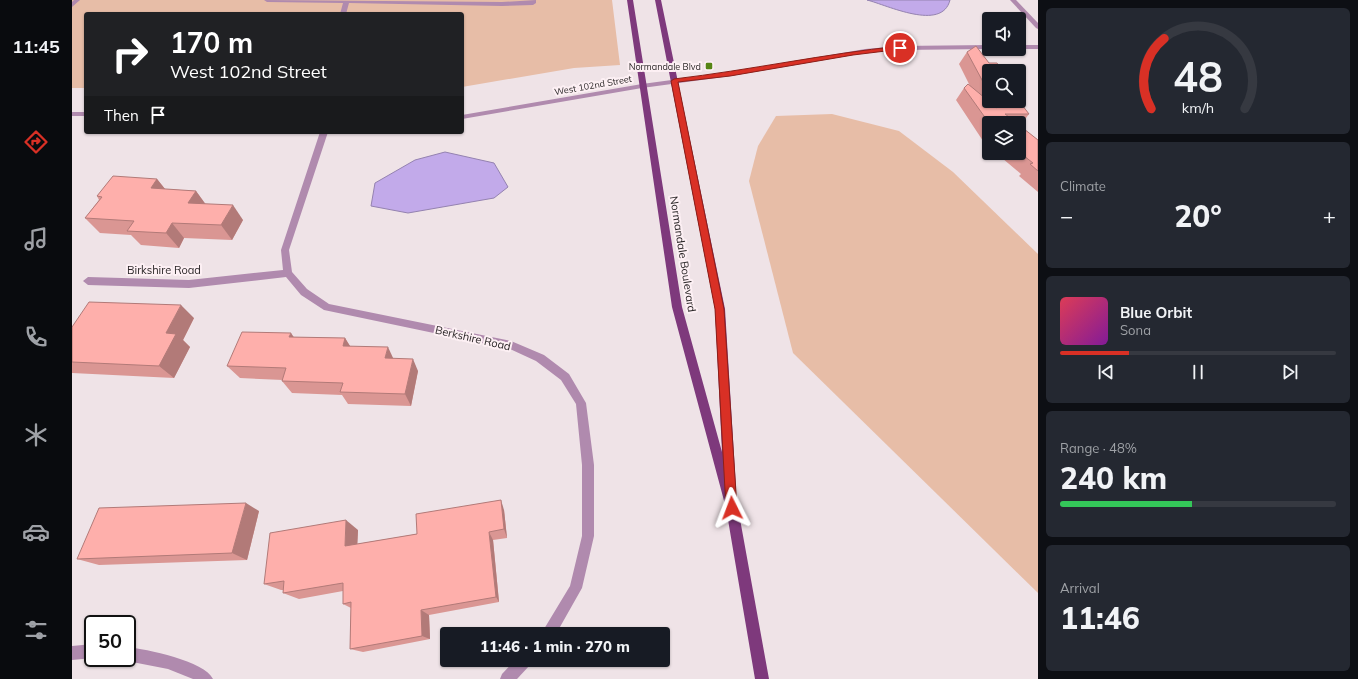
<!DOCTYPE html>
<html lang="en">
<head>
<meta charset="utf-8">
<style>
  body { margin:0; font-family:Mulish,sans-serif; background:#242831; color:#f1f3f6; height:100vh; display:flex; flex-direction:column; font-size:15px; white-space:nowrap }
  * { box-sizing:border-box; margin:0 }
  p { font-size:13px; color:#9ea1a6 }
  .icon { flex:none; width:22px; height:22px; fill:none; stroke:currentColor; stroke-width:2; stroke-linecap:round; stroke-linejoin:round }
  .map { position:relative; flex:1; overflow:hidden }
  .drawer { display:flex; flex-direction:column; gap:8px; padding:8px; background:#0d0f14; width:320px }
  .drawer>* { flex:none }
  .guide { position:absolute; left:12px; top:12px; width:380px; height:122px; border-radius:4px; box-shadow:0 1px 3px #0004; background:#202124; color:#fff; overflow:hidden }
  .tools { position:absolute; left:910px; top:12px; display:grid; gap:8px }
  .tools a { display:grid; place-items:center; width:44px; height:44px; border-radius:4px; background:#171b24; box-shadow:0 1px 3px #0004; font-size:20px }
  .speed { position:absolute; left:12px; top:615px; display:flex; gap:8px; font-size:20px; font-weight:700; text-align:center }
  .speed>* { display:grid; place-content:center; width:52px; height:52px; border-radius:50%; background:#171b24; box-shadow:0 1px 3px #0004; line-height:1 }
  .speed .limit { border:2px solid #111; border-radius:6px; background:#fff; color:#111 }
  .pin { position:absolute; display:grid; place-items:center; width:34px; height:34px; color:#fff; margin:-17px; border:2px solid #fff; border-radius:50%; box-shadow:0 1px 4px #0007 }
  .me { position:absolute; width:44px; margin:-22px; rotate:357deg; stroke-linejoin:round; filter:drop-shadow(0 0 3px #0008) }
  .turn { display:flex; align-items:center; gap:14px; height:84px; padding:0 20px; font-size:18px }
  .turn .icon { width:52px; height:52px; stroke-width:2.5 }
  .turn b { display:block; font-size:28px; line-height:34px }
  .then { display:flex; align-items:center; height:38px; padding:0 20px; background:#0003; gap:8px; font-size:15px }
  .big { font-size:30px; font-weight:800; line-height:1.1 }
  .drawer .card { flex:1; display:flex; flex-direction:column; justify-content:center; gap:6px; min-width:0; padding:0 14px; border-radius:6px; background:#242831 }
  .drawer .dial { align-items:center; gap:0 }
  .dial svg { height:104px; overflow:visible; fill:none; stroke:#363941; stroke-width:7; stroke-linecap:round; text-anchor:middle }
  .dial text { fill:#f1f3f6; stroke:none }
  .song { display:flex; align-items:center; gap:12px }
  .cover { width:48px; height:48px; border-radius:6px; background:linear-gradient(135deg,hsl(350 70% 55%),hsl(290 70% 35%)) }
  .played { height:4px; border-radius:2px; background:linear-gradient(90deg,#d93025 25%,#363941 25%) }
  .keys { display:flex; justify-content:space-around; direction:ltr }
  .heat { display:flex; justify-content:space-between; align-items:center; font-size:22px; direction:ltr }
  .charge { height:6px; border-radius:3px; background:linear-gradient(90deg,#34c759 48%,#363941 0) }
  .trip { position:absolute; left:368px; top:627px; width:230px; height:40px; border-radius:4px; background:#171b24; box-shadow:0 1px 3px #0004; font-weight:800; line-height:40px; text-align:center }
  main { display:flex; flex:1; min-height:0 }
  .menu { display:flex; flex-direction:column; width:72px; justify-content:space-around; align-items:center; background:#090b0e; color:#9ea1a6 }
  .menu .icon { width:28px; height:28px }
  .menu .current { color:#d93025 }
  .menu b { font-size:18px; color:#f1f3f6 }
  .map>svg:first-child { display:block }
  .green { fill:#e7bda7 }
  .water { fill:#c2aaea; stroke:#9482b0 }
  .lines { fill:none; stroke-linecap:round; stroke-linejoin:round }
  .minor { fill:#b08aae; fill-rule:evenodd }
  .major { fill:#7e397c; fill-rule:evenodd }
  .wall { fill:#da9693 }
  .shaded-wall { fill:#b27a78 }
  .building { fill:#feafab; stroke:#b27a78 }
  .route { fill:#d93025; stroke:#8d1f18 }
  .poi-dot { fill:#568515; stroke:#fdf0f4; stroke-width:1.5 }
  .labels { text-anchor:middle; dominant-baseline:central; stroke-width:4; stroke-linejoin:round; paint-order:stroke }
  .far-poi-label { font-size:9px; fill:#2a2627; stroke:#fdf0f4; text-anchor:end }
  .far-street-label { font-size:9px; fill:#2a2627; stroke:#fdf0f4 }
  .street-label { font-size:11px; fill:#2a2627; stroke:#fdf0f4 }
</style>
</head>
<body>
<main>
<nav class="menu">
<b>11:45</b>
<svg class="icon current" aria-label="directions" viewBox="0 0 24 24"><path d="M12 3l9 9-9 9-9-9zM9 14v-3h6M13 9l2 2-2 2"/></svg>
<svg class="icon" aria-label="music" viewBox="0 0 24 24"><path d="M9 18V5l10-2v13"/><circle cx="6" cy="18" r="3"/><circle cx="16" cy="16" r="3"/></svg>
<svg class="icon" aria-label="phone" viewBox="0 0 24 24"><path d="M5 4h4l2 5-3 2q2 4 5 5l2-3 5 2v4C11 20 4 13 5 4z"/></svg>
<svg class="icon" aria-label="climate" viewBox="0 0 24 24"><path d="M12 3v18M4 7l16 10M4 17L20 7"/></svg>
<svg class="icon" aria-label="car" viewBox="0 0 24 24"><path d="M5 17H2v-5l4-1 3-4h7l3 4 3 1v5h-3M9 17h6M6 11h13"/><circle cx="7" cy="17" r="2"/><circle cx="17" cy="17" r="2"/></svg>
<svg class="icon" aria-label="filters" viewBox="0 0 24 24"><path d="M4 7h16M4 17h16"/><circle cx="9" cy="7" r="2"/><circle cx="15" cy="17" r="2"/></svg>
</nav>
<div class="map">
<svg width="966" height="679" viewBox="0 0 966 679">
  <rect width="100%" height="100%" fill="#efe3e7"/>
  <!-- green -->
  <g class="green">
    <polygon points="0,0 540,0 548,65 502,68 390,87 390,14 14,14 14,88 0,88"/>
    <polygon points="760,114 827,131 881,172 966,254 966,593 721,353 677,181 686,146 704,116"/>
  </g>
  <!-- water -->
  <g class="water">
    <path d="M795 0H878C870 32 815 5 795 0Z"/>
    <polygon points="373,152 422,163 436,187 422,198 336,213 299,206 303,183 343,160"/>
  </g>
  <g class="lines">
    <!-- minor -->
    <g class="minor">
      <polygon points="2,0 8,0 0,7 0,2"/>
      <polygon points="192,0 430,2 464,0 464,3 461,5 430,6 277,3 274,14 268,14 271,3 195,2"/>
      <polygon points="938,0 944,0 966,23 966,29 964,28"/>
      <polygon points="917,45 917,49 828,50 793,53 659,76 570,88 390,119 390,115 570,84 659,72 793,49 828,46"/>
      <rect x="947" y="45" width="19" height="4"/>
      <rect x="0" y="112" width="14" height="4"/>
      <polygon points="248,132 256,132 217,250 220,272 235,289 257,304 439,341 472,355 497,374 514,403 522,465 522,536 510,588 484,634 469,634 498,586 510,536 510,465 504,404 489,380 464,361 438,349 252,310 229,295 214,277 117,288 16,285 11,281 16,277 117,280 211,270 209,250"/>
      <polygon points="21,644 21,658 0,660 0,646"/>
      <path d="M55 647C74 649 133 661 141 679H121L96 669 55 661 50 658H55Z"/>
      <polygon points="443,660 460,660 458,665 445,679 428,679 430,674"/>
    </g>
    <!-- major -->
    <polygon class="major" points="555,0 561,0 610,307 650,452 643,309 583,0 589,0 653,309 664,488 662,492 666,508 697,679 683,679 654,508 600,307"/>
  </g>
  <!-- wall -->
  <g class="wall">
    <polygon points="895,52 917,71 917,101 947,101 957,114 948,126 966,140 966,192 947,176 949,174 924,153 947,153 947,123 917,123 917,147 913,144 884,100 892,88 898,86 887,64"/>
    <polygon points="85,179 93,189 124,191 133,204 171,220 160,240 112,238 107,248 69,245 59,235 28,233 13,218 27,200 25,196"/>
    <polygon points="122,318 111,340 118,347 102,378 0,373 0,327"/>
    <polygon points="222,337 273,338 278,346 322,359 346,371 339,406 276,404 270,395 220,393 210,381 211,380 168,378 155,366"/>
    <polygon points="432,510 435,538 421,540 427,602 357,615 358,639 291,652 278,649 279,608 271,604 271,591 227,599 211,593 211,590 209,590 192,584 286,530 285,544 345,534"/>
    <polygon points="187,511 175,560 27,565 5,559"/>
  </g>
  <!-- shaded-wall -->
  <g class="shaded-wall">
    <polygon points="85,179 97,194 79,188"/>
    <polygon points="124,191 135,206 116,203"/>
    <polygon points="161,205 171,220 160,240 149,225"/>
    <polygon points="100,223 112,238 107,248 94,233"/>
    <polygon points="109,305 122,318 111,340 118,347 102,378 87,366 94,333"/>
    <polygon points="219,333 228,346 217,337"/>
    <polygon points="273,338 281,351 271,346"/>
    <polygon points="316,347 322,360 313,358"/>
    <polygon points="341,359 346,371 339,406 333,394"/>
    <polygon points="429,500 432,510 435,538 432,529"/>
    <polygon points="174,503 187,511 175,560 160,553"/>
    <polygon points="274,520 286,530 285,554 273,546"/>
    <polygon points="417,532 421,540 427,602 424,597"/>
    <polygon points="349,610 357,615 358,639 350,636"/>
  </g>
  <!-- building -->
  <g class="building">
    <polygon points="904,46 917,63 925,63 930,71 917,71 917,93 895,52"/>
    <polygon points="896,84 925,108 922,101 947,101 957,114 933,114 945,123 917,123 892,88"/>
    <polygon points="947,125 966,140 966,171 958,164 961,163 947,152"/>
    <polygon points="41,176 85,179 79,188 124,191 116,203 161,205 149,225 100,223 94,233 55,231 62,221 13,218 30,197 25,196"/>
    <polygon points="17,302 109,305 94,333 104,334 87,366 0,362 0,327"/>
    <polygon points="170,332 219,333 217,337 273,338 271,346 316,347 313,358 341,359 333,394 268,392 271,383 210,381 214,368 155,366"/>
    <polygon points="429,500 432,529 417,532 424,597 349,610 350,636 278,649 279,602 271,604 271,583 211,593 212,581 192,584 198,533 274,520 273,546 345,534 344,514"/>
    <polygon points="174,503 160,553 5,559 27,508"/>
  </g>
  <!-- route -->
  <path class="route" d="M828 46 831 48 830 49 781 55 658 76 606 82 652 309 665 508 663 512 660 514 656 512 654 508 643 309 599 81 602 79C678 70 752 54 828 46Z"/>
  <!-- markers -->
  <rect class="poi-dot" x="633" y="62" width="8" height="8" rx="2"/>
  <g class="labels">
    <!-- far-poi labels -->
    <g class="far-poi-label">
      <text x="629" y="66">Normandale Blvd</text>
    </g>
    <!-- far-street labels -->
    <g class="far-street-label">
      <text transform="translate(521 85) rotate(-10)">West 102nd Street</text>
    </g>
    <!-- street labels -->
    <g class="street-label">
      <text transform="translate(611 254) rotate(81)">Normandale Boulevard</text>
      <text x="92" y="270">Birkshire Road</text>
      <text transform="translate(401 338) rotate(13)">Berkshire Road</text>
    </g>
  </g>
</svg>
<div class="tools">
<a><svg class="icon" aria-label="sound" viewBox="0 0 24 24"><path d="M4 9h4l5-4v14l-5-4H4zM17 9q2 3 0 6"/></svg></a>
<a><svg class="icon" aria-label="search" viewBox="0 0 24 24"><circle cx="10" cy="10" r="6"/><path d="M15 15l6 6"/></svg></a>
<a><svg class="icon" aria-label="layers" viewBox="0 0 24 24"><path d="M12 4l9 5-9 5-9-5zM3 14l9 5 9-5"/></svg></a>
</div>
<div class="speed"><div class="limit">50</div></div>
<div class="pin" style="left:828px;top:48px;background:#d93025"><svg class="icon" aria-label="arrive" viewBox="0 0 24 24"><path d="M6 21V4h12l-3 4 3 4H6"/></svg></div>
<svg class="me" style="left:660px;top:508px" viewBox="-20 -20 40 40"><path d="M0-17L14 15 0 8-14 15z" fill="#d93025" stroke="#fff" stroke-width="4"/></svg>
<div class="trip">11:46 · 1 min · 270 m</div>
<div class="guide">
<div class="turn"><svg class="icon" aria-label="right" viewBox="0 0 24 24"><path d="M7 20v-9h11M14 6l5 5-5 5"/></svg><div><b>170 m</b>West 102nd Street</div></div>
<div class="then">Then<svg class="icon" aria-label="arrive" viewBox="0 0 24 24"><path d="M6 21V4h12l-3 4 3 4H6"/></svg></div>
</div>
</div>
<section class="drawer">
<div class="card dial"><svg viewBox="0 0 100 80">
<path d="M14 69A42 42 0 1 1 86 69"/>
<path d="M14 69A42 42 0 0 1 24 15" stroke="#d93025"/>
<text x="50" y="56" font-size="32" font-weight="700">48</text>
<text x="50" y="72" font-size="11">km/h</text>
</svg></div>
<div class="card"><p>Climate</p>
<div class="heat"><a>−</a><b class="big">20°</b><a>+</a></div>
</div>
<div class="card">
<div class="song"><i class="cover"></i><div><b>Blue Orbit</b><p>Sona</p></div></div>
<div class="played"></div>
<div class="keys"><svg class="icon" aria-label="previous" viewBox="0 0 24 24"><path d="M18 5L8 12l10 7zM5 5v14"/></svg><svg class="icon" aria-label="pause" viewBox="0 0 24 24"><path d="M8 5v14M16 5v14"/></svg><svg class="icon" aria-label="next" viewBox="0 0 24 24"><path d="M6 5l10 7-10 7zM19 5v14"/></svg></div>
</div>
<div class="card"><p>Range · 48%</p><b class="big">240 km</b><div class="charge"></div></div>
<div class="card"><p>Arrival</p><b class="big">11:46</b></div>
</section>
</main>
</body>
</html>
